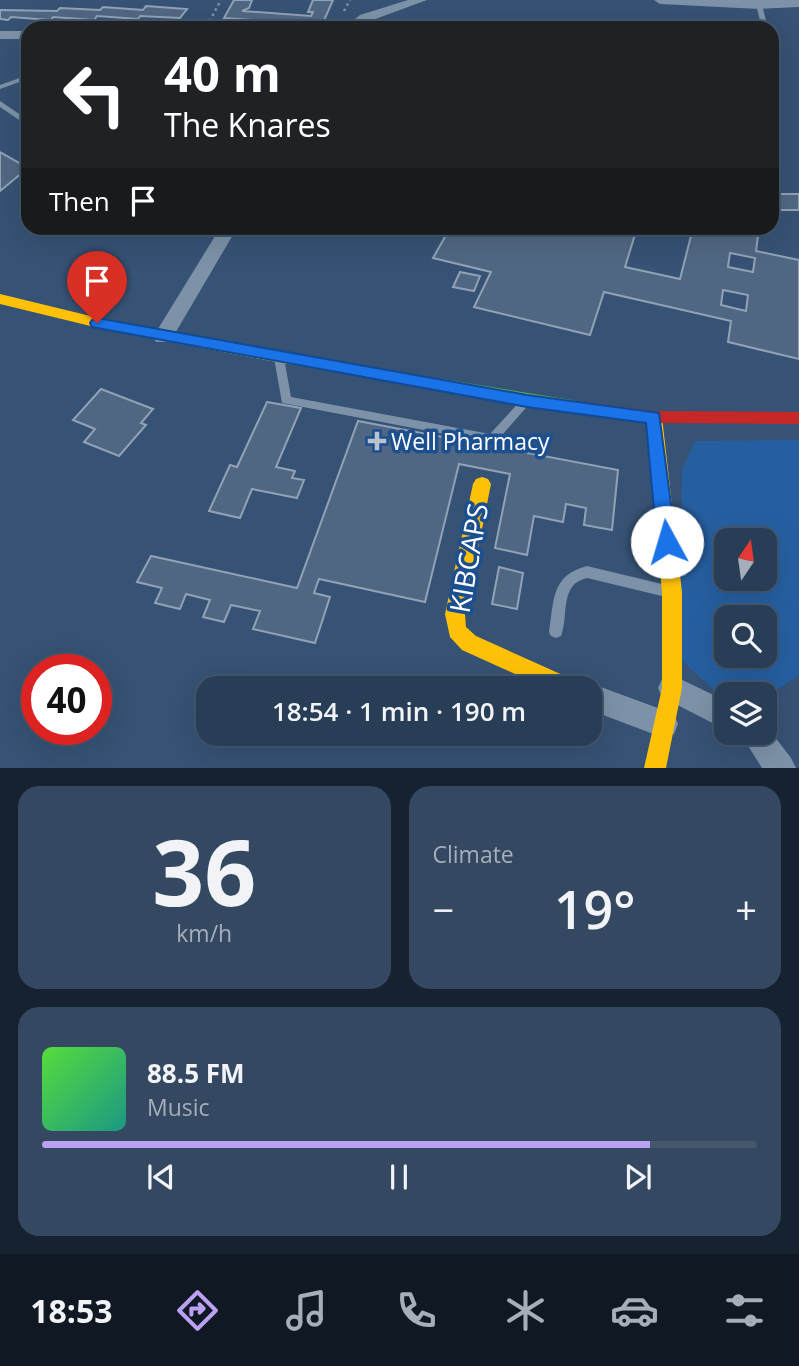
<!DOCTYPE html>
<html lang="en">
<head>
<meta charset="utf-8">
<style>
  body { margin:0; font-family:"Open Sans",sans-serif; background:#344961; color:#f1f3f6; height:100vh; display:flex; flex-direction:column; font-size:26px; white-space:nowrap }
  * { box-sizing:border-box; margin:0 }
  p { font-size:23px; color:#a5aeba }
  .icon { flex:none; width:38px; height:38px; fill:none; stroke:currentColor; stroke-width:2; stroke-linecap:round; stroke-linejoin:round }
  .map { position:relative; height:768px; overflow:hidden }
  .panel { display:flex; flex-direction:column; gap:18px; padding:18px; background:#162230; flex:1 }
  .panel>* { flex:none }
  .guide { position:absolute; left:21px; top:21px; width:758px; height:214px; border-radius:21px; box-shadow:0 7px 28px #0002,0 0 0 2px #44576d; background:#202124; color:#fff; overflow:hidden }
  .needle { width:46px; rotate:13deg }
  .controls { position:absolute; left:714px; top:528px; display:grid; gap:14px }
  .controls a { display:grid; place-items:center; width:63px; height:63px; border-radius:14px; background:#283e57; box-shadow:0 7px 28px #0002,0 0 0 2px #44576d; font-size:35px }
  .speed { position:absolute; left:21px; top:654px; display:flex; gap:14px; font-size:35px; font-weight:700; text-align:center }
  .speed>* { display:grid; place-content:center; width:91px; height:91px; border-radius:50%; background:#283e57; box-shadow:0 7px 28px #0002,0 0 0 2px #44576d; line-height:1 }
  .speed .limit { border:10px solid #d22; background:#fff; color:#111 }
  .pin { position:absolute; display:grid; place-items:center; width:60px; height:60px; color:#fff; margin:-72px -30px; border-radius:50% 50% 50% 0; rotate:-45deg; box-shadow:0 0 7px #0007 }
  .pin .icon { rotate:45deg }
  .me { position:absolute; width:77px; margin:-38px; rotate:354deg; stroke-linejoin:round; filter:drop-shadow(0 0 5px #0008) }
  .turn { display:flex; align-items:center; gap:24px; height:147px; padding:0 28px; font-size:32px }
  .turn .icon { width:91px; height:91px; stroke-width:2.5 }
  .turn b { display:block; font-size:49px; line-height:60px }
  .then { display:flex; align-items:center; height:66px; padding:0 28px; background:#0003; gap:14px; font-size:26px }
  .big { font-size:52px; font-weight:600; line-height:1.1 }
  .panel .tile { flex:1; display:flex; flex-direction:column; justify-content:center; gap:10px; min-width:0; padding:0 24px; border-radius:21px; background:#344961 }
  .panel .dial { align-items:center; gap:0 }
  .dial b { font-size:91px; line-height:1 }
  .song { display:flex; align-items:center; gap:21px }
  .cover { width:84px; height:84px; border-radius:10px; background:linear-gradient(135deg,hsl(110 70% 55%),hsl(170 70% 35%)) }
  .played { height:7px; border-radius:4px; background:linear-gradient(90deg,#bca0f2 85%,#44576d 85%) }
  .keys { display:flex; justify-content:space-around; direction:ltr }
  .heat { display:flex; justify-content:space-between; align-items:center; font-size:38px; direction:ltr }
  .panel .tiles { flex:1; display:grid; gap:18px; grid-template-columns:1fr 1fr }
  .tile:last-child { grid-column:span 2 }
  .trip { position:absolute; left:196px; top:676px; width:406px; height:70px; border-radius:21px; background:#283e57; box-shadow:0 7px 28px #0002,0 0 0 2px #44576d; font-weight:600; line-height:70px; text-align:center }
  .tabs { display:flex; height:112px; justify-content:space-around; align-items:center; background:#101923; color:#a5aeba }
  .tabs .icon { width:49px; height:49px }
  .tabs .current { color:#bca0f2 }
  .tabs b { font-size:32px; color:#f1f3f6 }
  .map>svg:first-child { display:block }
  .green { fill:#265fa1; fill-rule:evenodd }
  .building { fill:#506783; stroke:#92a2b6; stroke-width:2; fill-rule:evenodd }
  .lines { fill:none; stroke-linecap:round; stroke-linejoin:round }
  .path { stroke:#7d92a8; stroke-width:2.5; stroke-dasharray:2.5 3.5; stroke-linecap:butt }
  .lane { fill:#7d92a8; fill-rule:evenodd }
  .street { fill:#7d92a8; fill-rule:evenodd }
  .fast { fill:#4caf50; fill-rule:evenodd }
  .slow { fill:#ffc107; fill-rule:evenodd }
  .jam { fill:#c62828; fill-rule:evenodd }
  .route { fill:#1a73e8; stroke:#114b97; stroke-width:2 }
  .poi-dot { fill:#b9c2ce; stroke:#1b4f8f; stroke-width:2.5 }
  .labels { text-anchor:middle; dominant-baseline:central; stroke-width:7; stroke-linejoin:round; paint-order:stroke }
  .poi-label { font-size:23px; fill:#fff; stroke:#1b4f8f; text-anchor:start }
  .near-street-label { font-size:28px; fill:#fff; stroke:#1b4f8f }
</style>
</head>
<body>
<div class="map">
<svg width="799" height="768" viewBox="0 0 799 768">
  <rect width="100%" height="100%" fill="#365274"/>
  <!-- green -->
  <path class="green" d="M799 440V675L771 694 722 697 680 659 682 470 695 441ZM726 541H765V579H726ZM726 618H765V656H726Z"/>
  <!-- building -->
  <g class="building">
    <polygon points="234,0 252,0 249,8 242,11 311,16 313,12 308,12 313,0 333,0 322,25 224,18"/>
    <polygon points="146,6 187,9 180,18 140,16 138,19 97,16 94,20 53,17 51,20 11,17 8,20 0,19 0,10 57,11 60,8 100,10 103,7 143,10"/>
    <polygon points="0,152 28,168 0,191"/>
    <rect x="772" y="194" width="27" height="16"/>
    <path d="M450 228H637L625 267 680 279 693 228H715L758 236 756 251 799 260V359L728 342 731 321 604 292 590 335 474 307 491 272 433 258ZM730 253 755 258 753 272 728 267ZM723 290 748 295 746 311 721 305Z"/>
    <polygon points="460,272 480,276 474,291 453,287"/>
    <polygon points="101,389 153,409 141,423 146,425 119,456 84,442 95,429 73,420"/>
    <polygon points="267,402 301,408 276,467 295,471 292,478 304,480 297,498 252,489 240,518 209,511 230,465 237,467"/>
    <polygon points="358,421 618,470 612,530 584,525 586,508 566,504 563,522 534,516 527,555 495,548 510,474 459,464 425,602 319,579 314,593 330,597 315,643 253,629 260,611 231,605 224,622 203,617 210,600 186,594 180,609 155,603 162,588 137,582 151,556 297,588"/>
    <polygon points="499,567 523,573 517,609 492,604"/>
  </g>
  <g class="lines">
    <!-- path -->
    <g class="path">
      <polyline points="344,11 350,0"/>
      <polyline points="209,21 291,28"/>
      <polyline points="36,26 209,22 221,0"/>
    </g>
    <!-- lane -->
    <g class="lane">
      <polygon points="759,3 762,5 768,28 762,28 756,5"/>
      <polygon points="28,75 28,79 0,89 0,85"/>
      <polygon points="0,101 28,120 28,126 0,107"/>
      <polygon points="279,354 284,358 291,397 490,434 523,398 531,398 532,401 496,442 492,443 282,403 274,358"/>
      <path d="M587 566 666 585 671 587 672 591 671 595 666 597 587 578C559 584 569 616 561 636L556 638 551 636 549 632C554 601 551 575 587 566Z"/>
    </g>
    <!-- street -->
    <g class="street">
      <polygon points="408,0 427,0 370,21 359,28 343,28 360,15"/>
      <polygon points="654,0 799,0 799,7 759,9 660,4"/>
      <rect x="0" y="31" width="28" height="8"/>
      <polygon points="220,228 237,228 170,342 156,342 153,337"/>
      <polygon points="672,675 726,701 726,730 662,697 658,688 662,679"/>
      <polygon points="590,683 674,714 678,724 674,734 664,738 590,710 590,688 580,688"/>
      <polygon points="765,724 791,758 796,768 762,768 740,733 765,733"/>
    </g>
    <!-- fast -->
    <polygon class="fast" points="287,354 578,401 584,403 586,407 584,411 578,413 282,363 279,359"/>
    <!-- slow -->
    <g class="slow">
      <polygon points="0,294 107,320 287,354 295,359 287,364 107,330 0,304"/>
      <polygon points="654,411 660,413 662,417 682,592 682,688 666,768 644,768 662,688 662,592 646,417 648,413"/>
      <polygon points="482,477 488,479 491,484 465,614 466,627 476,636 576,681 579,688 546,688 462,650 450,637 445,614 473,484 476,479"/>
    </g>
    <!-- jam -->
    <polygon class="jam" points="578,401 654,411 799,412 799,424 654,423 572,411 570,407 572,403"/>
  </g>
  <!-- route -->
  <polygon class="route" points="97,318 527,395 659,413 676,542 673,548 667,550 660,548 657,542 646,423 527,407 92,327 90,323 92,320"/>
  <!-- markers -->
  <path class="poi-dot" d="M373.5 430.5h7v7h7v7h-7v7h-7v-7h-7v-7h7z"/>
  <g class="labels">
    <!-- poi labels -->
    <g class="poi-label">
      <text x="391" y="441">Well Pharmacy</text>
    </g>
    <!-- near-street labels -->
    <g class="near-street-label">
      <text transform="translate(468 558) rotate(-80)">KIBCAPS</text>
    </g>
  </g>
</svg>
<div class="controls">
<a><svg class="needle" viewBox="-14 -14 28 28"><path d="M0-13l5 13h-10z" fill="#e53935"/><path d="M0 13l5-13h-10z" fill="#a5aeba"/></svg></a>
<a><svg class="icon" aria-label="search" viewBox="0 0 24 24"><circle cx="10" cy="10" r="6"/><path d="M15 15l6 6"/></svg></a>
<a><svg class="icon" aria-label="layers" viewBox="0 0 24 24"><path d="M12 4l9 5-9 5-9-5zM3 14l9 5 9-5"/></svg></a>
</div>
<div class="speed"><div class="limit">40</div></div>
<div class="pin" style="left:97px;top:323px;background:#d93025"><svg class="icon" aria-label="arrive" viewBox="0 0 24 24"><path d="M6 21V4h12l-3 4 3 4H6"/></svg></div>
<svg class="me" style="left:667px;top:542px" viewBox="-20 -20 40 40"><circle r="19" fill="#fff"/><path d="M0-13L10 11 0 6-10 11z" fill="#1a73e8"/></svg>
<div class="trip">18:54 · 1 min · 190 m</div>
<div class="guide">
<div class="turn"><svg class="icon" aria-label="left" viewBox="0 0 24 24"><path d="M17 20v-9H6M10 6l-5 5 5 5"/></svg><div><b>40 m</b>The Knares</div></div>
<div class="then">Then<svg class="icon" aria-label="arrive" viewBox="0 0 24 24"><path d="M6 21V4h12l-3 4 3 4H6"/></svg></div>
</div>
</div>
<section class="panel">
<div class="tiles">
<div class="tile dial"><b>36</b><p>km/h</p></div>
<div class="tile"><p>Climate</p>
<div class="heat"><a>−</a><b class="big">19°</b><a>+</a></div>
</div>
<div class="tile">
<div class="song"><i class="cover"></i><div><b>88.5 FM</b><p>Music</p></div></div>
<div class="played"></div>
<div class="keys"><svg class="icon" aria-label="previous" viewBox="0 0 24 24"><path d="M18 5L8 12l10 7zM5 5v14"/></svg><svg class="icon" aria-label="pause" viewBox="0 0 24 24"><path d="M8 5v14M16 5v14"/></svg><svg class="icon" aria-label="next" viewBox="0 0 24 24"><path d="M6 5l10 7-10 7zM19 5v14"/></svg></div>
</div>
</div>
</section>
<nav class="tabs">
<b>18:53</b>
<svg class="icon current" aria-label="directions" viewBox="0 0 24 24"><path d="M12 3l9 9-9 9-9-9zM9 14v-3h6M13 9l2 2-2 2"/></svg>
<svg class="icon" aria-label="music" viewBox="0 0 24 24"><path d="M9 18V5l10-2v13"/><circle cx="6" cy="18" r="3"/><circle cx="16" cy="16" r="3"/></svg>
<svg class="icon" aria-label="phone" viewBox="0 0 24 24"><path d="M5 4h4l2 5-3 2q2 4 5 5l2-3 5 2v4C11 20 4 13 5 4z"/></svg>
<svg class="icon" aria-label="climate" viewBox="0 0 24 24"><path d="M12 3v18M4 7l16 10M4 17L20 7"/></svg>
<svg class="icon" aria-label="car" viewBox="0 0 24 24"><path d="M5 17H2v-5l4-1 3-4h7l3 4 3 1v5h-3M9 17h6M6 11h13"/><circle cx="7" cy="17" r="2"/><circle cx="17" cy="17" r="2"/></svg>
<svg class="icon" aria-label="filters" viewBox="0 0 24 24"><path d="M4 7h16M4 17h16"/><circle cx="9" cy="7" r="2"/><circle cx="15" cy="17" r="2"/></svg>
</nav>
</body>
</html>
